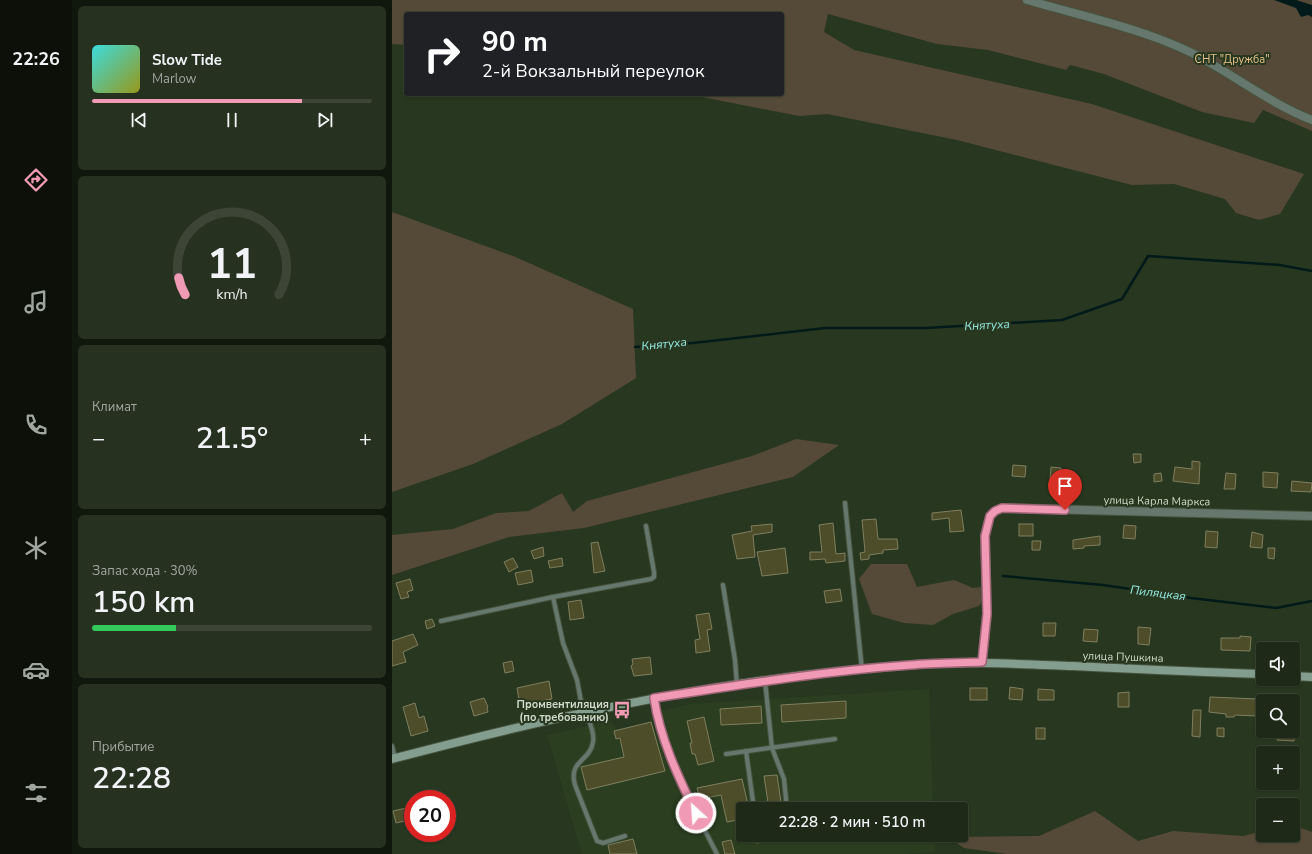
<!DOCTYPE html>
<html lang="ru">
<head>
<meta charset="utf-8">
<style>
  body { margin:0; font-family:"Nunito Sans",sans-serif; background:#263120; color:#f1f3f6; height:100vh; display:flex; flex-direction:column; font-size:15px; white-space:nowrap }
  * { box-sizing:border-box; margin:0 }
  p { font-size:13px; color:#a1a6a1 }
  .icon { flex:none; width:22px; height:22px; fill:none; stroke:currentColor; stroke-width:2; stroke-linecap:round; stroke-linejoin:round }
  .map { position:relative; flex:1; overflow:hidden }
  .side { display:flex; flex-direction:column; gap:6px; padding:6px; background:#10170d; width:320px }
  .side>* { flex:none }
  .hud { position:absolute; left:12px; top:12px; width:380px; height:84px; border-radius:4px; box-shadow:0 1px 3px #0004,0 0 0 1px #3c4536; background:#202124; color:#fff; overflow:hidden }
  .controls { position:absolute; left:864px; top:642px; display:grid; gap:8px }
  .controls a { display:grid; place-items:center; width:44px; height:44px; border-radius:4px; background:#1e2917; box-shadow:0 1px 3px #0004,0 0 0 1px #3c4536; font-size:20px }
  .speed { position:absolute; left:12px; top:790px; display:flex; gap:8px; font-size:20px; font-weight:700; text-align:center }
  .speed>* { display:grid; place-content:center; width:52px; height:52px; border-radius:50%; background:#1e2917; box-shadow:0 1px 3px #0004,0 0 0 1px #3c4536; line-height:1 }
  .speed .limit { border:6px solid #d22; background:#fff; color:#111 }
  .pin { position:absolute; display:grid; place-items:center; width:34px; height:34px; color:#fff; margin:-41px -17px; border-radius:50% 50% 50% 0; rotate:-45deg; box-shadow:0 0 4px #0007 }
  .pin .icon { rotate:45deg }
  .me { position:absolute; width:44px; margin:-22px; rotate:334deg; stroke-linejoin:round; filter:drop-shadow(0 0 3px #0008) }
  .turn { display:flex; align-items:center; gap:14px; height:84px; padding:0 12px; font-size:18px }
  .turn .icon { width:52px; height:52px; stroke-width:2.5 }
  .turn b { display:block; font-size:28px; line-height:34px }
  .big { font-size:30px; font-weight:600; line-height:1.1 }
  .side .tile { flex:1; display:flex; flex-direction:column; justify-content:center; gap:6px; min-width:0; padding:0 14px; border-radius:6px; background:#263120 }
  .side .dial { align-items:center; gap:0 }
  .dial svg { height:104px; overflow:visible; fill:none; stroke:#3c4536; stroke-width:7; stroke-linecap:round; text-anchor:middle }
  .dial text { fill:#f1f3f6; stroke:none }
  .song { display:flex; align-items:center; gap:12px }
  .cover { width:48px; height:48px; border-radius:6px; background:linear-gradient(135deg,hsl(180 70% 55%),hsl(60 70% 35%)) }
  .played { height:4px; border-radius:2px; background:linear-gradient(90deg,#f09ab6 75%,#3c4536 75%) }
  .keys { display:flex; justify-content:space-around; direction:ltr }
  .heat { display:flex; justify-content:space-between; align-items:center; font-size:22px; direction:ltr }
  .charge { height:6px; border-radius:3px; background:linear-gradient(90deg,#34c759 30%,#3c4536 0) }
  .trip { position:absolute; left:344px; top:802px; width:232px; height:40px; border-radius:4px; background:#1e2917; box-shadow:0 1px 3px #0004,0 0 0 1px #3c4536; font-weight:600; line-height:40px; text-align:center }
  main { display:flex; flex:1; min-height:0 }
  .tab-bar { display:flex; flex-direction:column; width:72px; justify-content:space-around; align-items:center; background:#0c1009; color:#a1a6a1 }
  .tab-bar .icon { width:28px; height:28px }
  .tab-bar .on { color:#f09ab6 }
  .tab-bar b { font-size:18px; color:#f1f3f6 }
  .map>svg:first-child { display:block }
  .built { fill:#2b3f20 }
  .green { fill:#554a38 }
  .water { fill:#021b1a }
  .lines { fill:none; stroke-linecap:round; stroke-linejoin:round }
  .stream { stroke:#021b1a; stroke-width:2.5 }
  .building { fill:#4e4d2a; stroke:#7f7f5f }
  .lane-casing { stroke:#46543e; stroke-width:6 }
  .street-casing { stroke:#46543e; stroke-width:10 }
  .secondary-casing { stroke:#46543e; stroke-width:10 }
  .lane { stroke:#66776e; stroke-width:4 }
  .street { stroke:#66776e; stroke-width:8 }
  .secondary { stroke:#839d8f; stroke-width:8 }
  .route-casing { stroke:#9c6476; stroke-width:10 }
  .route { stroke:#f09ab6; stroke-width:7 }
  .labels { text-anchor:middle; dominant-baseline:central; stroke-width:4; stroke-linejoin:round; paint-order:stroke }
  .park-label { font-size:11px; fill:#e4c289; stroke:#28371f }
  .street-label { font-size:11px; fill:#d0dacb; stroke:#28371f }
  .poi-label { font-size:11px; font-weight:bold; fill:#d0dacb; stroke:#28371f; text-anchor:end }
  .water-label { font-size:12px; font-style:italic; fill:#94e9e2; stroke:#28371f }
</style>
</head>
<body>
<main>
<nav class="tab-bar">
<b>22:26</b>
<svg class="icon on" aria-label="directions" viewBox="0 0 24 24"><path d="M12 3l9 9-9 9-9-9zM9 14v-3h6M13 9l2 2-2 2"/></svg>
<svg class="icon" aria-label="music" viewBox="0 0 24 24"><path d="M9 18V5l10-2v13"/><circle cx="6" cy="18" r="3"/><circle cx="16" cy="16" r="3"/></svg>
<svg class="icon" aria-label="phone" viewBox="0 0 24 24"><path d="M5 4h4l2 5-3 2q2 4 5 5l2-3 5 2v4C11 20 4 13 5 4z"/></svg>
<svg class="icon" aria-label="climate" viewBox="0 0 24 24"><path d="M12 3v18M4 7l16 10M4 17L20 7"/></svg>
<svg class="icon" aria-label="car" viewBox="0 0 24 24"><path d="M5 17H2v-5l4-1 3-4h7l3 4 3 1v5h-3M9 17h6M6 11h13"/><circle cx="7" cy="17" r="2"/><circle cx="17" cy="17" r="2"/></svg>
<svg class="icon" aria-label="filters" viewBox="0 0 24 24"><path d="M4 7h16M4 17h16"/><circle cx="9" cy="7" r="2"/><circle cx="15" cy="17" r="2"/></svg>
</nav>
<section class="side">
<div class="tile">
<div class="song"><i class="cover"></i><div><b>Slow Tide</b><p>Marlow</p></div></div>
<div class="played"></div>
<div class="keys"><svg class="icon" aria-label="previous" viewBox="0 0 24 24"><path d="M18 5L8 12l10 7zM5 5v14"/></svg><svg class="icon" aria-label="pause" viewBox="0 0 24 24"><path d="M8 5v14M16 5v14"/></svg><svg class="icon" aria-label="next" viewBox="0 0 24 24"><path d="M6 5l10 7-10 7zM19 5v14"/></svg></div>
</div>
<div class="tile dial"><svg viewBox="0 0 100 80">
<path d="M14 69A42 42 0 1 1 86 69"/>
<path d="M14 69A42 42 0 0 1 9 56" stroke="#f09ab6"/>
<text x="50" y="56" font-size="32" font-weight="700">11</text>
<text x="50" y="72" font-size="11">km/h</text>
</svg></div>
<div class="tile"><p>Климат</p>
<div class="heat"><a>−</a><b class="big">21.5°</b><a>+</a></div>
</div>
<div class="tile"><p>Запас хода · 30%</p><b class="big">150 km</b><div class="charge"></div></div>
<div class="tile"><p>Прибытие</p><b class="big">22:28</b></div>
</section>
<div class="map">
<svg width="920" height="854" viewBox="0 0 920 854">
  <rect width="100%" height="100%" fill="#28371f"/>
  <!-- built -->
  <polygon class="built" points="537,689 541,809 351,809 351,835 542,835 543,852 511,854 190,854 155,735 218,721 226,730 258,722 258,714 297,704"/>
  <!-- green -->
  <g class="green">
    <polygon points="0,0 920,0 920,131 871,110 862,123 810,112 712,74 678,65 674,70 596,50 545,44 436,14 432,32 462,50 700,104 912,174 888,214 867,220 844,213 833,199 782,184 740,185 565,140 435,114 407,116 295,94 390,94 390,14 14,14 14,45 0,44"/>
    <polygon points="0,212 121,256 241,309 244,378 170,424 81,464 0,492"/>
    <polygon points="404,439 447,445 401,477 192,528 117,537 0,575 0,535 61,529 104,513 137,511 170,493 181,512 195,501 360,456"/>
    <polygon points="479,564 515,564 525,587 562,580 581,588 589,587 590,601 587,606 561,614 541,625 512,623 480,614 467,579"/>
    <polygon points="703,811 746,841 781,831 851,836 871,831 871,835 901,835 901,825 920,832 920,854 615,854 572,848 556,837 647,836"/>
  </g>
  <!-- water -->
  <polygon class="water" points="882,0 904,0 920,5 920,17 916,15 909,17 904,8"/>
  <g class="lines">
    <!-- stream -->
    <g class="stream">
      <polyline points="243,347 301,343 433,328 534,328 670,320 730,299 756,256 888,265 920,271"/>
      <polyline points="611,576 711,585 799,598 884,608 920,601"/>
    </g>
  </g>
  <!-- building -->
  <g class="building">
    <polygon points="741,454 749,454 749,462 742,463"/>
    <polygon points="800,461 808,462 807,484 781,481 783,467 800,469"/>
    <polygon points="621,465 634,466 633,477 620,476"/>
    <polygon points="659,467 669,468 668,480 658,480"/>
    <polygon points="871,472 886,473 885,488 871,487"/>
    <polygon points="769,473 770,481 762,482 762,474"/>
    <polygon points="834,473 844,474 843,489 832,489"/>
    <polygon points="900,481 920,483 919,492 899,491"/>
    <polygon points="569,510 572,531 558,532 557,518 540,520 540,513"/>
    <polygon points="484,519 486,539 505,539 506,549 491,550 491,553 477,555 477,559 469,560 468,553 473,552 470,520"/>
    <polygon points="441,523 444,554 453,553 453,561 434,563 433,559 418,560 418,552 430,552 427,525"/>
    <polygon points="380,524 380,532 361,535 363,557 345,559 340,535 360,531 359,526"/>
    <rect x="627" y="524" width="14" height="12"/>
    <polygon points="732,525 744,526 743,539 731,538"/>
    <polygon points="814,531 826,532 825,548 813,547"/>
    <polygon points="860,532 871,535 870,548 858,547"/>
    <polygon points="708,536 708,545 692,546 692,548 681,549 681,540"/>
    <polygon points="640,541 649,541 648,550 640,550"/>
    <polygon points="206,542 213,571 202,573 199,543"/>
    <polygon points="151,547 152,556 142,559 139,551"/>
    <polygon points="393,548 396,573 370,576 365,552"/>
    <polygon points="876,548 883,548 882,559 876,558"/>
    <polygon points="121,558 126,567 117,572 112,562"/>
    <polygon points="170,558 171,566 158,568 156,561"/>
    <polygon points="139,570 141,582 126,585 123,573"/>
    <polygon points="18,579 21,590 15,592 17,597 9,599 4,583"/>
    <polygon points="448,589 450,601 434,603 432,591"/>
    <polygon points="189,600 192,618 178,620 176,602"/>
    <polygon points="317,613 320,629 315,630 318,651 304,653 303,640 308,639 304,615"/>
    <polygon points="40,619 43,626 35,629 33,621"/>
    <polygon points="651,623 664,623 663,636 651,636"/>
    <polygon points="746,627 759,628 757,645 746,644"/>
    <polygon points="692,629 706,630 705,642 691,641"/>
    <polygon points="21,634 26,645 11,652 14,662 0,666 0,641"/>
    <polygon points="848,636 859,637 858,651 829,650 829,638 848,638"/>
    <polygon points="258,657 260,674 242,676 239,666 241,664 240,659"/>
    <polygon points="120,661 122,671 113,673 111,663"/>
    <polygon points="157,681 160,699 128,705 125,688"/>
    <polygon points="618,687 631,689 630,700 617,699"/>
    <rect x="578" y="688" width="17" height="12"/>
    <polygon points="646,689 662,690 662,700 646,700"/>
    <polygon points="737,692 737,707 726,707 726,693"/>
    <polygon points="818,697 866,699 865,716 843,715 842,717 834,717 834,714 817,712"/>
    <polygon points="92,698 96,707 95,708 96,712 82,716 78,702"/>
    <polygon points="454,701 454,718 390,722 389,705"/>
    <polygon points="23,703 27,718 32,716 36,731 19,736 11,707"/>
    <polygon points="369,706 370,723 329,725 328,709"/>
    <polygon points="801,710 809,710 808,737 800,736"/>
    <polygon points="312,717 322,761 306,765 303,754 300,754 298,743 300,743 295,721"/>
    <polygon points="259,722 273,771 195,790 189,767 232,757 228,738 224,739 222,731"/>
    <rect x="644" y="728" width="9" height="11"/>
    <polygon points="825,728 832,728 832,737 825,736"/>
    <polygon points="885,732 903,733 902,741 885,740"/>
    <polygon points="385,775 390,809 377,809 372,776"/>
    <polygon points="350,779 357,809 351,809 351,819 335,822 329,795 308,799 305,788"/>
    <polygon points="19,807 21,819 4,823 1,811"/>
    <polygon points="362,835 371,835 373,842 364,843"/>
    <polygon points="241,839 245,854 218,854 216,845"/>
    <polygon points="339,840 343,854 333,854 330,842"/>
  </g>
  <g class="lines">
    <!-- lane casing -->
    <g class="lane-casing">
      <g id="lane">
        <polyline points="453,503 470,670"/>
        <polyline points="331,585 343,660 345,685"/>
        <polyline points="161,597 171,643 185,680 191,712"/>
        <polyline points="49,621 161,597 259,579 262,577 262,572 254,526"/>
        <polyline points="373,681 380,748 392,779 395,809"/>
        <path d="M262 698C271 754 300 805 325 854"/>
        <path d="M194 712C197 721 203 733 201 742 198 762 176 760 183 785L205 841 211 843 233 836"/>
        <polyline points="0,746 3,758"/>
        <polyline points="354,751 362,809"/>
        <polyline points="334,754 443,739"/>
      </g>
    </g>
    <!-- street casing -->
    <g class="street-casing">
      <g id="street">
        <path d="M635 0C690 16 749 28 800 53 841 74 877 103 920 120"/>
        <polyline points="590,662 595,614 593,536 598,516 603,511 610,508 920,516"/>
      </g>
    </g>
    <!-- secondary casing -->
    <g class="secondary-casing">
      <g id="secondary">
        <polyline points="901,676 920,677"/>
        <path d="M0 759C169 714 342 677 517 665 572 661 626 664 681 666 744 669 808 672 871 674"/>
      </g>
    </g>
    <!-- lane -->
    <use href="#lane" class="lane"/>
    <!-- street -->
    <use href="#street" class="street"/>
    <!-- secondary -->
    <use href="#secondary" class="secondary"/>
  </g>
  <g class="lines">
    <!-- route casing -->
    <g class="route-casing">
      <path id="route" d="M304 813C286 777 268 738 262 698 347 685 432 671 518 665 542 663 566 663 590 662L595 614 593 536 598 516 603 511 610 508 673 510"/>
    </g>
    <!-- route -->
    <use href="#route" class="route"/>
  </g>
  <!-- icons -->
  <defs>
    <g id="bus-bare" transform="scale(1.38)"><path d="M-5-6H5V4H4V6H2V4H-2V6H-4V4H-5ZM-3.5-4V0h7V-4ZM-3.5 1.2v1.5H-2V1.2ZM2 1.2v1.5H3.5V1.2Z" fill="#f09ab6" stroke="#28371f" stroke-width="2.5" paint-order="stroke"/></g>
  </defs>
  <g fill-rule="evenodd">
    <use href="#bus-bare" x="230" y="710"/>
  </g>
  <g class="labels">
    <!-- park labels -->
    <g class="park-label">
      <text x="840" y="59">СНТ "Дружба"</text>
    </g>
    <!-- street labels -->
    <g class="street-label">
      <text transform="translate(765 501) rotate(1)">улица Карла Маркса</text>
      <text transform="translate(731 657) rotate(2)">улица Пушкина</text>
    </g>
    <!-- poi labels -->
    <g class="poi-label">
      <text x="217" y="704">Промвентиляция<tspan x="217" dy="13">(по требованию)</tspan></text>
    </g>
    <!-- water labels -->
    <g class="water-label">
      <text transform="translate(595 325) rotate(-3)">Княтуха</text>
      <text transform="translate(272 344) rotate(-6)">Княтуха</text>
      <text transform="translate(766 593) rotate(7)">Пиляцкая</text>
    </g>
  </g>
</svg>
<div class="controls">
<a><svg class="icon" aria-label="sound" viewBox="0 0 24 24"><path d="M4 9h4l5-4v14l-5-4H4zM17 9q2 3 0 6"/></svg></a>
<a><svg class="icon" aria-label="search" viewBox="0 0 24 24"><circle cx="10" cy="10" r="6"/><path d="M15 15l6 6"/></svg></a>
<a>+</a>
<a>−</a>
</div>
<div class="speed"><div class="limit">20</div></div>
<div class="pin" style="left:673px;top:510px;background:#d93025"><svg class="icon" aria-label="arrive" viewBox="0 0 24 24"><path d="M6 21V4h12l-3 4 3 4H6"/></svg></div>
<svg class="me" style="left:304px;top:813px" viewBox="-20 -20 40 40"><circle r="17" fill="#f09ab6" stroke="#fff" stroke-width="3"/><path d="M0-11L8 9 0 5-8 9z" fill="#fff"/></svg>
<div class="trip">22:28 · 2 мин · 510 m</div>
<div class="hud">
<div class="turn"><svg class="icon" aria-label="right" viewBox="0 0 24 24"><path d="M7 20v-9h11M14 6l5 5-5 5"/></svg><div><b>90 m</b>2-й Вокзальный переулок</div></div>
</div>
</div>
</main>
</body>
</html>
